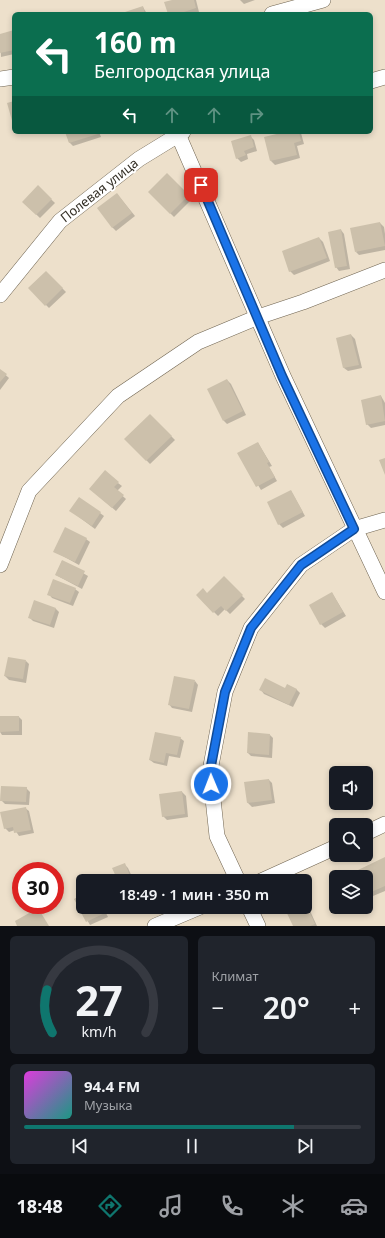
<!DOCTYPE html>
<html lang="ru">
<head>
<meta charset="utf-8">
<style>
  body { margin:0; font-family:"Noto Sans",sans-serif; background:#20242c; color:#f1f3f6; height:100vh; display:flex; flex-direction:column; font-size:15px; white-space:nowrap }
  * { box-sizing:border-box; margin:0 }
  p { font-size:13px; color:#9ea1a6 }
  .icon { flex:none; width:22px; height:22px; fill:none; stroke:currentColor; stroke-width:2; stroke-linecap:round; stroke-linejoin:round }
  .map { position:relative; height:926px; overflow:hidden }
  .side { display:flex; flex-direction:column; gap:10px; padding:10px; background:#0d0f14; flex:1 }
  .side>* { flex:none }
  .top-card { position:absolute; left:12px; top:12px; width:361px; height:122px; border-radius:6px; box-shadow:0 2px 6px #0003; background:#0b6e4f; color:#fff; overflow:hidden }
  .buttons { position:absolute; left:329px; top:766px; display:grid; gap:8px }
  .buttons a { display:grid; place-items:center; width:44px; height:44px; border-radius:6px; background:#171b24; box-shadow:0 2px 6px #0003; font-size:20px }
  .speed { position:absolute; left:12px; top:862px; display:flex; gap:8px; font-size:20px; font-weight:700; text-align:center }
  .speed>* { display:grid; place-content:center; width:52px; height:52px; border-radius:50%; background:#171b24; box-shadow:0 2px 6px #0003; line-height:1 }
  .speed .limit { border:6px solid #d22; background:#fff; color:#111 }
  .pin { position:absolute; display:grid; place-items:center; width:34px; height:34px; color:#fff; margin:-17px; border-radius:8px; box-shadow:0 2px 6px #0006 }
  .me { position:absolute; width:44px; margin:-22px; rotate:359deg; stroke-linejoin:round; filter:drop-shadow(0 0 3px #0008) }
  .turn { display:flex; align-items:center; gap:14px; height:84px; padding:0 16px; font-size:18px }
  .turn .icon { width:52px; height:52px; stroke-width:2.5 }
  .turn b { display:block; font-size:28px; line-height:34px }
  .lanes { display:flex; align-items:center; height:38px; padding:0 16px; background:#0003; justify-content:center; gap:20px; direction:ltr }
  .lanes .off { opacity:.35 }
  .big { font-size:30px; font-weight:600; line-height:1.1 }
  .side .widget { flex:1; display:flex; flex-direction:column; justify-content:center; gap:6px; min-width:0; padding:0 14px; border-radius:6px; background:#20242c }
  .side .dial { align-items:center; gap:0 }
  .dial svg { height:104px; overflow:visible; fill:none; stroke:#363941; stroke-width:7; stroke-linecap:round; text-anchor:middle }
  .dial text { fill:#f1f3f6; stroke:none }
  .song { display:flex; align-items:center; gap:12px }
  .cover { width:48px; height:48px; border-radius:6px; background:linear-gradient(135deg,hsl(300 70% 55%),hsl(170 70% 35%)) }
  .played { height:4px; border-radius:2px; background:linear-gradient(90deg,#0f766e 80%,#363941 80%) }
  .keys { display:flex; justify-content:space-around; direction:ltr }
  .heat { display:flex; justify-content:space-between; align-items:center; font-size:22px; direction:ltr }
  .side .tiles { flex:1; display:grid; gap:10px; grid-template-columns:1fr 1fr }
  .widget:last-child { grid-column:span 2 }
  .trip { position:absolute; left:76px; top:874px; width:236px; height:40px; border-radius:6px; background:#171b24; box-shadow:0 2px 6px #0003; font-weight:600; line-height:40px; text-align:center }
  .tab-bar { display:flex; height:64px; justify-content:space-around; align-items:center; background:#090b0e; color:#9ea1a6 }
  .tab-bar .icon { width:28px; height:28px }
  .tab-bar .current { color:#0f766e }
  .tab-bar b { font-size:18px; color:#f1f3f6 }
  .map>svg:first-child { display:block }
  .shadow { fill:#0003 }
  .building { fill:#ccc0ab }
  .lines { fill:none; stroke-linecap:round; stroke-linejoin:round }
  .minor-casing { stroke:#6f6451; stroke-width:16 }
  .minor { stroke:#fff; stroke-width:15 }
  .route-casing { stroke:#114b97; stroke-width:10 }
  .route { stroke:#1a73e8; stroke-width:7 }
  .labels { text-anchor:middle; dominant-baseline:central; stroke-width:3.5; stroke-linejoin:round; paint-order:stroke }
  .street-label { font-size:13px; fill:#353027; stroke:#fff }
</style>
</head>
<body>
<div class="map">
<svg width="385" height="926" viewBox="0 0 385 926">
  <rect width="100%" height="100%" fill="#ede0cb"/>
  <!-- shadow -->
  <g class="shadow">
    <polygon points="176,0 196,0 199,12 192,14 169,14"/>
    <polygon points="240,0 255,0 244,4"/>
    <polygon points="143,7 147,14 121,14"/>
    <polygon points="14,31 14,54 1,57 0,35"/>
    <polygon points="66,132 99,132 101,137 73,146 69,142"/>
    <polygon points="289,132 301,133 304,144 297,146 300,158 275,165 271,161 265,138"/>
    <polygon points="250,136 254,140 257,151 247,154 248,159 241,162 237,158"/>
    <polygon points="167,174 192,199 174,217 149,192"/>
    <polygon points="38,187 55,203 40,218 23,202"/>
    <polygon points="117,194 135,216 116,231 112,227"/>
    <polygon points="380,223 384,227 385,234 385,250 359,255 356,252"/>
    <polygon points="341,230 344,234 350,269 339,271 336,267"/>
    <polygon points="319,238 323,242 330,261 294,275 290,271"/>
    <polygon points="46,272 66,292 49,308 29,288"/>
    <polygon points="351,335 355,339 362,368 348,371 344,368"/>
    <polygon points="0,370 9,378 0,390"/>
    <polygon points="227,380 231,384 246,415 227,424 224,421"/>
    <polygon points="381,396 385,403 385,425 371,428 367,424"/>
    <polygon points="150,415 175,440 150,464 126,439"/>
    <polygon points="258,443 272,466 269,467 277,481 261,490 239,454"/>
    <polygon points="118,483 122,486 117,491 126,499 116,511 94,492"/>
    <polygon points="291,491 305,516 283,528 279,524"/>
    <polygon points="71,511 100,513 104,516 95,529"/>
    <polygon points="86,539 90,542 79,565 54,551"/>
    <polygon points="62,561 88,576 82,589 56,575"/>
    <polygon points="224,578 245,599 230,614 225,609 218,616 197,595 207,594"/>
    <polygon points="75,589 79,592 73,606 52,598 49,594"/>
    <polygon points="332,593 346,616 325,628 321,624"/>
    <polygon points="35,602 56,609 59,612 54,628 33,621 29,617"/>
    <polygon points="26,661 29,664 26,683 9,680 5,676"/>
    <polygon points="195,681 198,685 192,712 172,708 169,704"/>
    <polygon points="296,689 300,693 293,707 264,694 261,690"/>
    <polygon points="0,717 19,717 22,720 22,735 2,735 0,732"/>
    <polygon points="270,735 273,738 272,758 251,756 248,753"/>
    <polygon points="180,738 184,741 180,758 169,756 167,766 154,763 150,760"/>
    <polygon points="269,780 272,783 275,803 252,807 248,803 245,783"/>
    <polygon points="26,788 30,792 29,805 5,804 1,800"/>
    <polygon points="182,792 186,796 188,817 167,820 163,816"/>
    <polygon points="25,808 29,811 34,833 19,836 15,830 9,832 5,828"/>
    <polygon points="385,858 385,891 373,896 366,885 366,877 362,877"/>
    <polygon points="124,864 128,868 134,881 119,881"/>
    <polygon points="83,895 83,907 103,907 108,917 90,925 75,899"/>
    <polygon points="305,901 306,902 317,926 294,926 285,907 305,907"/>
  </g>
  <!-- building -->
  <g class="building">
    <polygon points="172,0 194,0 196,8 178,14 168,14 164,2"/>
    <polygon points="143,6 145,14 119,14"/>
    <polygon points="14,30 14,50 0,53 0,34"/>
    <polygon points="14,101 14,123 13,124 7,103"/>
    <polygon points="65,132 97,132 98,134 69,143"/>
    <polygon points="285,132 299,132 301,141 294,143 297,155 270,161 264,137"/>
    <polygon points="251,135 254,147 244,151 246,155 236,159 231,141"/>
    <polygon points="167,173 189,195 170,214 148,192"/>
    <polygon points="38,185 52,199 36,215 22,202"/>
    <polygon points="117,193 132,213 112,228 97,208"/>
    <polygon points="380,222 385,246 355,252 350,228"/>
    <polygon points="341,229 347,266 335,268 328,232"/>
    <polygon points="319,237 327,258 289,272 282,251"/>
    <polygon points="46,271 63,288 45,306 28,288"/>
    <polygon points="351,334 359,365 343,368 336,338"/>
    <polygon points="0,369 7,374 0,382"/>
    <polygon points="227,379 243,411 223,421 207,389"/>
    <polygon points="381,395 385,421 366,425 361,400"/>
    <polygon points="150,414 172,436 146,461 124,439"/>
    <polygon points="258,442 269,462 267,463 275,477 256,487 237,453"/>
    <polygon points="385,458 385,475 379,460"/>
    <polygon points="105,470 119,482 114,487 124,495 112,508 89,489"/>
    <polygon points="291,490 303,512 278,525 267,502"/>
    <polygon points="79,497 101,512 92,526 69,511"/>
    <polygon points="65,527 87,538 75,562 53,552"/>
    <polygon points="62,560 85,571 78,586 55,575"/>
    <polygon points="224,576 243,595 226,611 221,606 213,613 196,595 203,588 207,593"/>
    <polygon points="53,579 76,588 70,603 47,595"/>
    <polygon points="332,592 343,612 320,625 309,605"/>
    <polygon points="34,600 56,608 50,625 28,618"/>
    <polygon points="8,657 26,660 23,679 4,676"/>
    <polygon points="174,676 195,680 189,709 168,705"/>
    <polygon points="265,678 285,688 287,684 297,689 289,705 259,690"/>
    <polygon points="0,716 19,716 19,731 0,732"/>
    <polygon points="155,732 181,737 177,755 166,753 164,763 149,760"/>
    <polygon points="248,732 270,734 269,755 247,753"/>
    <polygon points="269,779 272,800 247,803 244,782"/>
    <polygon points="1,786 27,787 26,802 0,801"/>
    <polygon points="182,791 185,814 162,817 159,794"/>
    <polygon points="26,807 31,830 14,833 13,827 4,829 0,812"/>
    <polygon points="385,857 385,886 369,893 366,887 366,877 361,877 358,870"/>
    <polygon points="125,863 132,881 118,881 112,868"/>
    <polygon points="83,894 83,907 102,907 105,913 86,922 74,899"/>
    <polygon points="305,902 315,924 310,926 293,926 284,907 305,907"/>
    <polygon points="38,908 49,926 17,926 15,921"/>
  </g>
  <g class="lines">
    <!-- minor casing -->
    <g class="minor-casing">
      <g id="minor">
        <polyline points="272,14 323,0"/>
        <polyline points="0,79 14,77"/>
        <polyline points="371,81 385,77"/>
        <polyline points="177,132 283,376 385,592"/>
        <polyline points="0,295 60,221 139,159 183,132"/>
        <polyline points="0,565 29,491 118,396 198,342 258,317 303,302 385,270"/>
        <polyline points="366,833 385,824"/>
        <polyline points="238,881 217,836 210,771 225,692 251,628 301,565 354,529 385,520"/>
        <polyline points="261,881 336,847"/>
        <polyline points="249,907 258,926"/>
        <polyline points="155,926 200,907"/>
      </g>
    </g>
    <!-- minor -->
    <use href="#minor" class="minor"/>
  </g>
  <g class="lines">
    <!-- route casing -->
    <g class="route-casing">
      <polyline id="route" points="201,185 282,376 354,529 301,565 251,628 225,692 210,771 211,784"/>
    </g>
    <!-- route -->
    <use href="#route" class="route"/>
  </g>
  <g class="labels">
    <!-- street labels -->
    <g class="street-label">
      <text transform="translate(99 190) rotate(-38)">Полевая улица</text>
    </g>
  </g>
</svg>
<div class="buttons">
<a><svg class="icon" aria-label="sound" viewBox="0 0 24 24"><path d="M4 9h4l5-4v14l-5-4H4zM17 9q2 3 0 6"/></svg></a>
<a><svg class="icon" aria-label="search" viewBox="0 0 24 24"><circle cx="10" cy="10" r="6"/><path d="M15 15l6 6"/></svg></a>
<a><svg class="icon" aria-label="layers" viewBox="0 0 24 24"><path d="M12 4l9 5-9 5-9-5zM3 14l9 5 9-5"/></svg></a>
</div>
<div class="speed"><div class="limit">30</div></div>
<div class="pin" style="left:201px;top:185px;background:#d93025"><svg class="icon" aria-label="arrive" viewBox="0 0 24 24"><path d="M6 21V4h12l-3 4 3 4H6"/></svg></div>
<svg class="me" style="left:211px;top:784px" viewBox="-20 -20 40 40"><circle r="17" fill="#1a73e8" stroke="#fff" stroke-width="3"/><path d="M0-11L8 9 0 5-8 9z" fill="#fff"/></svg>
<div class="trip">18:49 · 1 мин · 350 m</div>
<div class="top-card">
<div class="turn"><svg class="icon" aria-label="left" viewBox="0 0 24 24"><path d="M17 20v-9H6M10 6l-5 5 5 5"/></svg><div><b>160 m</b>Белгородская улица</div></div>
<div class="lanes"><svg class="icon" aria-label="left" viewBox="0 0 24 24"><path d="M17 20v-9H6M10 6l-5 5 5 5"/></svg><svg class="icon off" aria-label="ahead" viewBox="0 0 24 24"><path d="M12 20V5M6 11l6-6 6 6"/></svg><svg class="icon off" aria-label="ahead" viewBox="0 0 24 24"><path d="M12 20V5M6 11l6-6 6 6"/></svg><svg class="icon off" aria-label="right" viewBox="0 0 24 24"><path d="M7 20v-9h11M14 6l5 5-5 5"/></svg></div>
</div>
</div>
<section class="side">
<div class="tiles">
<div class="widget dial"><svg viewBox="0 0 100 80">
<path d="M14 69A42 42 0 1 1 86 69"/>
<path d="M14 69A42 42 0 0 1 10 36" stroke="#0f766e"/>
<text x="50" y="56" font-size="32" font-weight="700">27</text>
<text x="50" y="72" font-size="11">km/h</text>
</svg></div>
<div class="widget"><p>Климат</p>
<div class="heat"><a>−</a><b class="big">20°</b><a>+</a></div>
</div>
<div class="widget">
<div class="song"><i class="cover"></i><div><b>94.4 FM</b><p>Музыка</p></div></div>
<div class="played"></div>
<div class="keys"><svg class="icon" aria-label="previous" viewBox="0 0 24 24"><path d="M18 5L8 12l10 7zM5 5v14"/></svg><svg class="icon" aria-label="pause" viewBox="0 0 24 24"><path d="M8 5v14M16 5v14"/></svg><svg class="icon" aria-label="next" viewBox="0 0 24 24"><path d="M6 5l10 7-10 7zM19 5v14"/></svg></div>
</div>
</div>
</section>
<nav class="tab-bar">
<b>18:48</b>
<svg class="icon current" aria-label="directions" viewBox="0 0 24 24"><path d="M12 3l9 9-9 9-9-9zM9 14v-3h6M13 9l2 2-2 2"/></svg>
<svg class="icon" aria-label="music" viewBox="0 0 24 24"><path d="M9 18V5l10-2v13"/><circle cx="6" cy="18" r="3"/><circle cx="16" cy="16" r="3"/></svg>
<svg class="icon" aria-label="phone" viewBox="0 0 24 24"><path d="M5 4h4l2 5-3 2q2 4 5 5l2-3 5 2v4C11 20 4 13 5 4z"/></svg>
<svg class="icon" aria-label="climate" viewBox="0 0 24 24"><path d="M12 3v18M4 7l16 10M4 17L20 7"/></svg>
<svg class="icon" aria-label="car" viewBox="0 0 24 24"><path d="M5 17H2v-5l4-1 3-4h7l3 4 3 1v5h-3M9 17h6M6 11h13"/><circle cx="7" cy="17" r="2"/><circle cx="17" cy="17" r="2"/></svg>
</nav>
</body>
</html>
